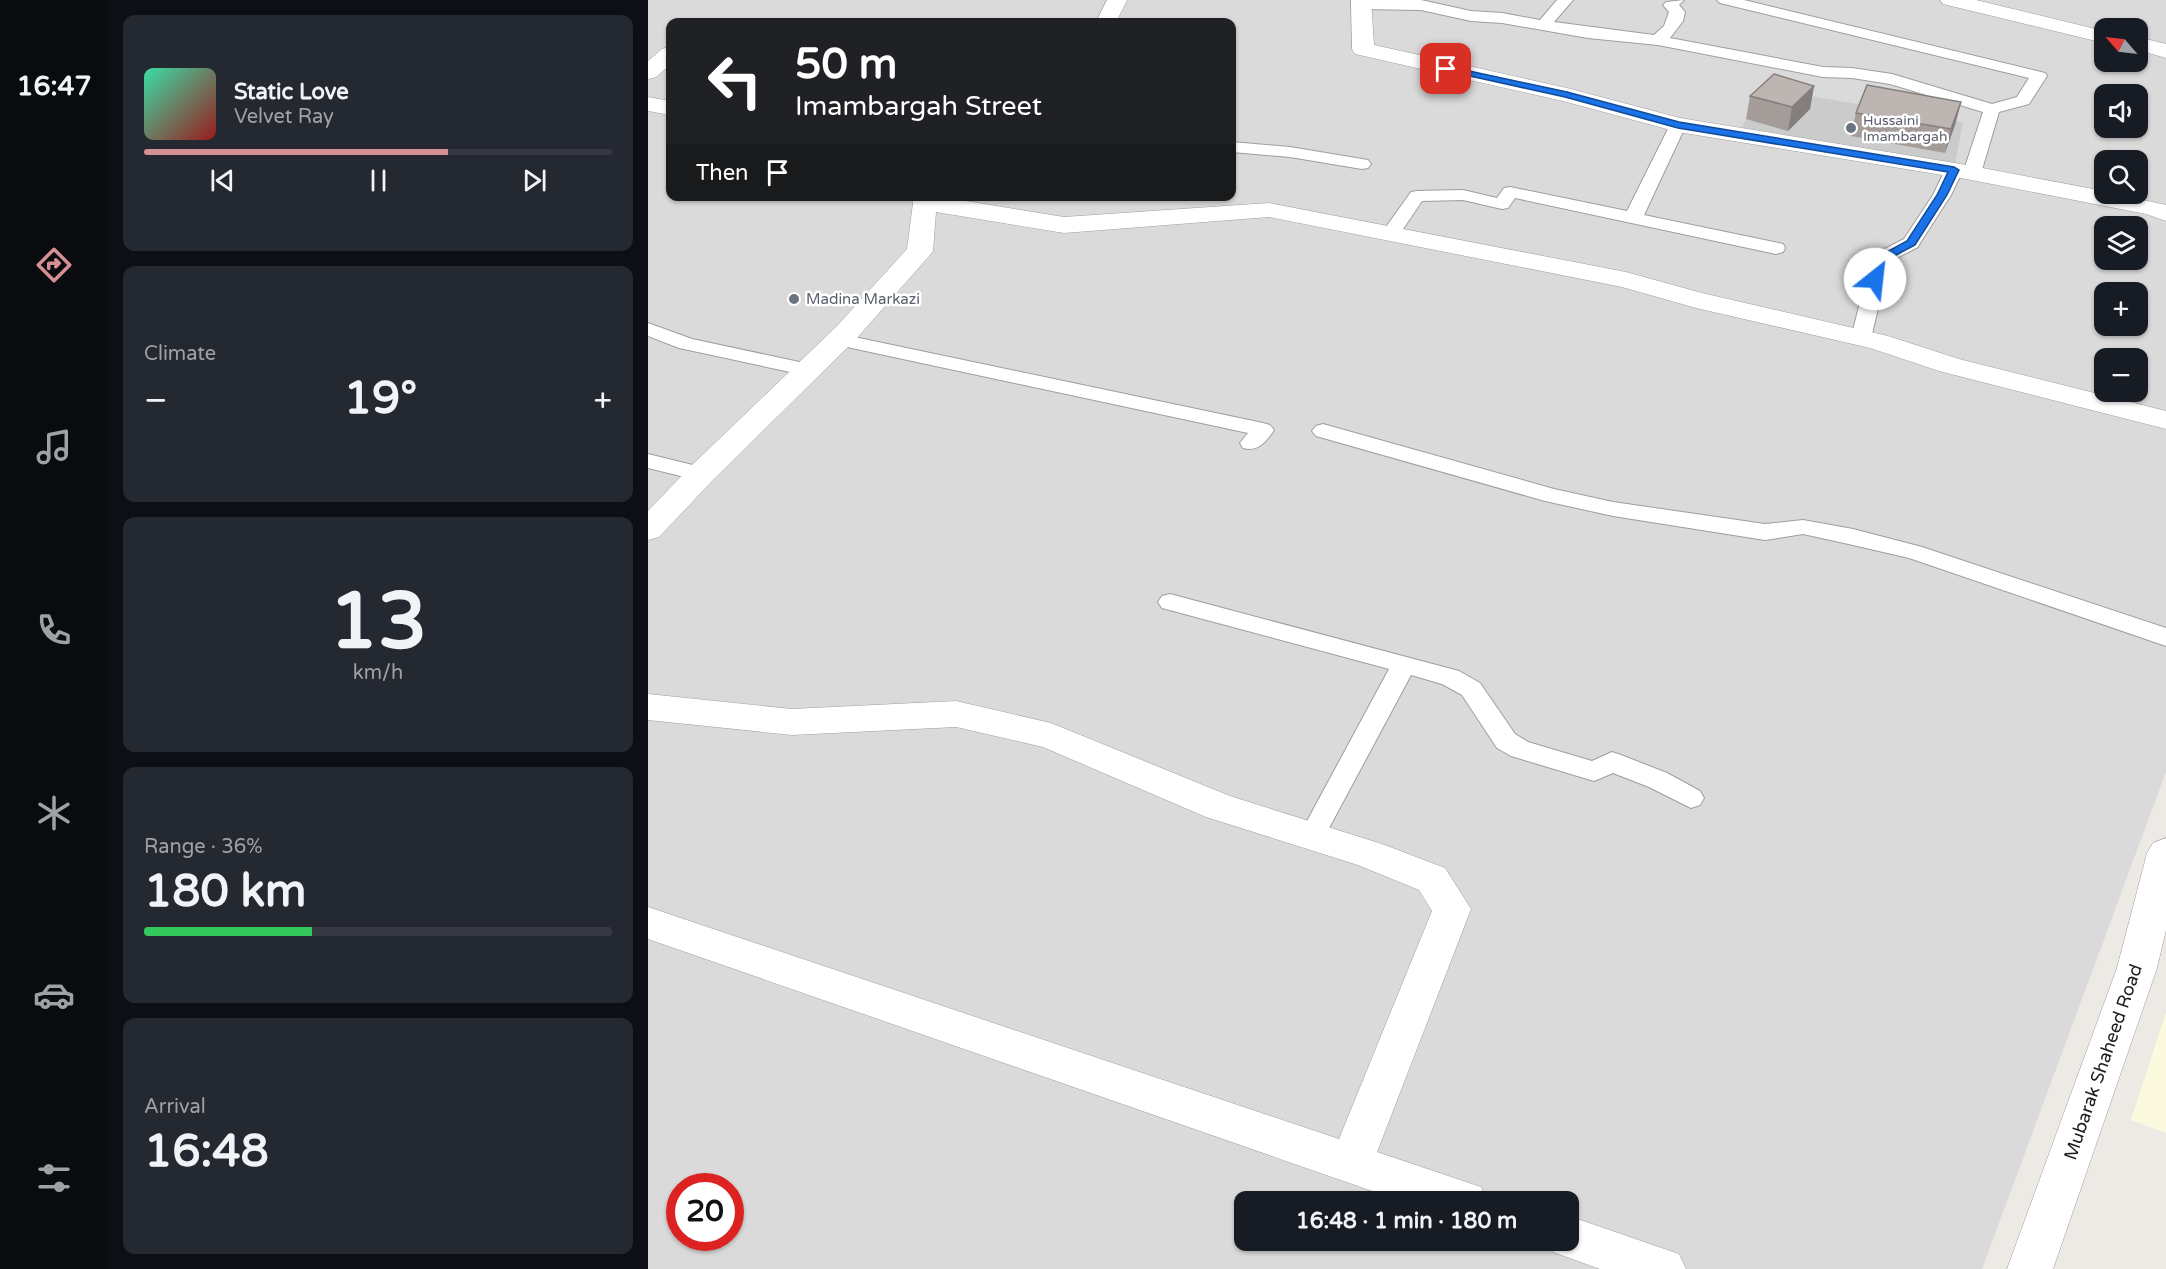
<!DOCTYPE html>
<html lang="en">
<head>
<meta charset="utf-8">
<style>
  body { margin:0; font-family:"Varela Round",sans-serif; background:#242831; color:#f1f3f6; height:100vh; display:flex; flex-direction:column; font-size:22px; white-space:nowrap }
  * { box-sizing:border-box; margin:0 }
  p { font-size:20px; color:#9ea1a6 }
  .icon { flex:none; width:33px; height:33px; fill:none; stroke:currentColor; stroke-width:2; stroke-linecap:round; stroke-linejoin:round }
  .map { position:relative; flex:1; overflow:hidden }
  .panel { display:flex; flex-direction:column; gap:15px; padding:15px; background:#0d0f14; width:540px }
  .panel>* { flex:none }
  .guide { position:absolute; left:18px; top:18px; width:570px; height:183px; border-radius:12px; box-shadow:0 2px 4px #0004; background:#202124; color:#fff; overflow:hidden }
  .needle { width:39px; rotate:298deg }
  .tools { position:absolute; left:1446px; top:18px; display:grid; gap:12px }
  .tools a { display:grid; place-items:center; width:54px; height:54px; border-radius:12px; background:#171b24; box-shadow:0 2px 4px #0004; font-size:30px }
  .speed { position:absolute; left:18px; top:1173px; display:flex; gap:12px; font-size:30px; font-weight:700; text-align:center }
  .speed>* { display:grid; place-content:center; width:78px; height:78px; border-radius:50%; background:#171b24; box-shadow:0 2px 4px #0004; line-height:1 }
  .speed .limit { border:9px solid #d22; background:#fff; color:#111 }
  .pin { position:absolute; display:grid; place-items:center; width:51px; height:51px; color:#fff; margin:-26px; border-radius:12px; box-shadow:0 3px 9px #0006 }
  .me { position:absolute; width:66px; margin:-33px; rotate:29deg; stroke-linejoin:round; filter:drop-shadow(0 0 4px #0008) }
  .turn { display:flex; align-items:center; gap:21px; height:126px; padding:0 30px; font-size:27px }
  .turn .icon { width:78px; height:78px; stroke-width:2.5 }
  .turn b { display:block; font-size:42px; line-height:51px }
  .then { display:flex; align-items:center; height:57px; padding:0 30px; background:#0003; gap:12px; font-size:22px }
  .big { font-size:45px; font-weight:800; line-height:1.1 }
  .panel .card { flex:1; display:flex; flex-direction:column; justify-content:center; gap:9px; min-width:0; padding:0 21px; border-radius:12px; background:#242831 }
  .panel .dial { align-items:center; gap:0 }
  .dial b { font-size:78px; line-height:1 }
  .song { display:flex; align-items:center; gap:18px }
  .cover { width:72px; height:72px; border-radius:9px; background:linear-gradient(135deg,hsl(160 70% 55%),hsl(0 70% 35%)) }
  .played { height:6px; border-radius:3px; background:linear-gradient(90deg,#d68f94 65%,#363941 65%) }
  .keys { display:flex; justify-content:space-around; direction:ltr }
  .heat { display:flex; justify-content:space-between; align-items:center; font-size:33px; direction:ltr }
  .charge { height:9px; border-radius:4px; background:linear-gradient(90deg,#34c759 36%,#363941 0) }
  .trip { position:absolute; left:586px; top:1191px; width:345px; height:60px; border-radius:12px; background:#171b24; box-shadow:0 2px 4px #0004; font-weight:800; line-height:60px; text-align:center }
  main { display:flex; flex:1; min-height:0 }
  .tab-bar { display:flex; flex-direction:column; width:108px; justify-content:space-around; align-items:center; background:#090b0e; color:#9ea1a6 }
  .tab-bar .icon { width:42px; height:42px }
  .tab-bar .on { color:#d68f94 }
  .tab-bar b { font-size:27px; color:#f1f3f6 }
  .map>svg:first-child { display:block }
  .residential { fill:#dbdada; fill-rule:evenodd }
  .education { fill:#fbfade }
  .religious { fill:#cbcbcb }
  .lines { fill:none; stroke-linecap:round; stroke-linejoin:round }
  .service-casing { stroke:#9e9e9e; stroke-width:2 }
  .minor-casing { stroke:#9e9e9e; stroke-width:1 }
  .tertiary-casing { stroke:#9e9e9e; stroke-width:1 }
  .service { fill:#fff; fill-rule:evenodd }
  .minor { fill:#fff; fill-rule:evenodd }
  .tertiary { fill:#fff; fill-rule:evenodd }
  .wall { fill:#a39c98 }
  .shaded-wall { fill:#847f7c }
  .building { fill:#bdb5b1; stroke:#847f7c; stroke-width:1.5 }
  .route { fill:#1a73e8; stroke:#114b97; stroke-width:1.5 }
  .worship-dot { fill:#6b7280; stroke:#fff; stroke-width:2 }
  .labels { text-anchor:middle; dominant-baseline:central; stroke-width:5; stroke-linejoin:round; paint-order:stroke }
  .far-worship-label { font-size:14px; fill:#5b616d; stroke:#fff; text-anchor:start }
  .worship-label { font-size:15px; fill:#5b616d; stroke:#fff; text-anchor:start }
  .near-street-label { font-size:18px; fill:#1d1d1d; stroke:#fff }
</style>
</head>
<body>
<main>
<nav class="tab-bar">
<b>16:47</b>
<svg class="icon on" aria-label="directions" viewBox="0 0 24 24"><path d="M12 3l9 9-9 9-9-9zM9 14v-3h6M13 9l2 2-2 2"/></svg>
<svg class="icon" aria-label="music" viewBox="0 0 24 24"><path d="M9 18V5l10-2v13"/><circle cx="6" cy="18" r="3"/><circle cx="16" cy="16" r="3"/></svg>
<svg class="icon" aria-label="phone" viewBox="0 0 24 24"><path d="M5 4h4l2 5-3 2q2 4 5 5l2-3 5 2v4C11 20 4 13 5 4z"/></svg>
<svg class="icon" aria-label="climate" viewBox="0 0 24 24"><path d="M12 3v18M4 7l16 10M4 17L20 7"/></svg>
<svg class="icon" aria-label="car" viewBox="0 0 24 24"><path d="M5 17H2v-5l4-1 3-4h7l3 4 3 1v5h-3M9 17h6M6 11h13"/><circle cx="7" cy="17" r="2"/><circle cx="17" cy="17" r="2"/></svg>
<svg class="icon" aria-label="filters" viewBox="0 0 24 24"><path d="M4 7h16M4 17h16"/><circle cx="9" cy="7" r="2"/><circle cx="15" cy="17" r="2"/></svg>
</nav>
<section class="panel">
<div class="card">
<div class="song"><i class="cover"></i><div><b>Static Love</b><p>Velvet Ray</p></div></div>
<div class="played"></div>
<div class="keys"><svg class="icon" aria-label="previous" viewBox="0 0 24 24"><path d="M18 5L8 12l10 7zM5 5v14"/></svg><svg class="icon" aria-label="pause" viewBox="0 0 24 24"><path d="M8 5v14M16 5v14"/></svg><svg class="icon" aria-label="next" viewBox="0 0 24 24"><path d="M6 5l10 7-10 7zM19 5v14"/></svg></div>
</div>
<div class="card"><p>Climate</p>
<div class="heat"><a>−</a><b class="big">19°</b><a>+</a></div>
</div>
<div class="card dial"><b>13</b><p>km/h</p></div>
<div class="card"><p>Range · 36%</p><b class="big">180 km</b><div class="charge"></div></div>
<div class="card"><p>Arrival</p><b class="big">16:48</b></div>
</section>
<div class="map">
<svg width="1518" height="1269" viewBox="0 0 1518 1269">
  <rect width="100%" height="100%" fill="#ede9e4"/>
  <!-- residential -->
  <path class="residential" d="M0 0H1518V772L1334 1269H0ZM22 22H584V196H22ZM1456 28H1490V62H1456ZM1456 94H1490V128H1456ZM1456 160H1490V194H1456ZM1456 226H1490V260H1456ZM1456 292H1490V326H1456ZM1456 358H1490V392H1456ZM32 1186H82V1238H32ZM597 1202H921V1240H597Z"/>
  <!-- education -->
  <polygon class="education" points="1518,1012 1518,1133 1483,1120"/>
  <!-- religious -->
  <polygon class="religious" points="1115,88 1315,122 1306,170 1090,134"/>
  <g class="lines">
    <!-- service casing -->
    <g class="service-casing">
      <g id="service">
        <polygon points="711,0 773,0 823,11 854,13 892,20 909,0 925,0 906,22 1006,35 1016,26 1021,12 1015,5 1018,2 1036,0 1031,5 1037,12 1035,21 1022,38 1175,67 1204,68 1244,74 1344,104 1369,97 1381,78 1072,3 1069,0 1096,0 1397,73 1399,76 1381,104 1351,112 1333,173 1330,177 1318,177 1315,173 1335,112 1242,84 1204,78 1175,77 1010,45 940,38 854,23 823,21 773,10 713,9 705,4"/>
        <polygon points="1030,120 1036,121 1038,125 996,215 1135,244 1137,248 1135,252 1128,254 867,198 860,208 854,209 815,200 774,201 749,238 735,238 733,234 763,192 769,191 815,190 849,198 856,188 862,187 979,211 1024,121"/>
        <polygon points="584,142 642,147 720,160 723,164 720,168 714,169 642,157 584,152"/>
        <polygon points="1306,165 1312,166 1315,170 1303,195 1272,243 1270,247 1241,262 1223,338 1220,342 1206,342 1203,338 1223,259 1225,255 1256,239 1285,195 1297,170 1300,166"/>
        <polygon points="0,323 44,339 161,364 168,366 171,370 168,374 161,376 31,348 0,336"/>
        <path d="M192 334 615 423 622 425 626 430C618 442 610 452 595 448L592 443 600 433 185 344 182 340 185 336Z"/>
        <polygon points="675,424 906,489 965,502 1117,524 1155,520 1205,529 1274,547 1518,628 1518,646 1261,558 1205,545 1155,534 1117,540 965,516 897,501 668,436 664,431 668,426"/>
        <polygon points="0,454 61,469 64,474 61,479 53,481 0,468"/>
        <polygon points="522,594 811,671 832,683 867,734 880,742 944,761 964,752 973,755 1019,773 1052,791 1056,798 1052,805 1043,808 1001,787 965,773 946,781 863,756 849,748 814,695 794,684 763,675 673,843 664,847 655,843 651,836 741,669 514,608 510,602 514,596"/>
      </g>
    </g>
    <!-- minor casing -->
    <g class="minor-casing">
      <g id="minor">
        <polygon points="459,0 479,0 468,22 448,22"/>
        <polygon points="703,0 723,0 726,45 919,88 1032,118 1313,164 1456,191 1456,194 1468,194 1518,205 1518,221 1498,214 1313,178 1030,132 915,101 707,54 704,49"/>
        <polygon points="1292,0 1328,0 1456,31 1456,43 1295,4"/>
        <polygon points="1490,37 1518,44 1518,58 1490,50"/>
        <polygon points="22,47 22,65 8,77 0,79 0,61 14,49"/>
        <polygon points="0,97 22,101 22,115 0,111"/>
        <polygon points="263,196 287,196 416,217 621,203 978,272 1054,293 1240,336 1311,359 1518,411 1518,429 1291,371 1222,348 1048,308 974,287 621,217 416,233 288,212 285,251 281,256 209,338 64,481 11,537 0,540 0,511 42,467 189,326 259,249 265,203"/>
        <polygon points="0,694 144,709 308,701 403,723 582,796 734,844 797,868 823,909 729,1152 833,1187 839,1202 756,1202 0,939 0,907 691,1139 784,911 771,890 710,865 558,817 395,747 308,727 144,735 0,720"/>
        <polygon points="921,1216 1031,1254 1038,1269 952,1269 905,1252 900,1240 921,1240"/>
      </g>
    </g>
    <!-- tertiary casing -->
    <g class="tertiary-casing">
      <polygon id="tertiary" points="1518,838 1518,930 1509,968 1405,1269 1359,1269 1469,968 1499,853 1505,843"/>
    </g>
    <!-- service -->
    <use href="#service" class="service"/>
    <!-- minor -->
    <use href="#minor" class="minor"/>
    <!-- tertiary -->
    <use href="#tertiary" class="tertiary"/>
  </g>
  <!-- wall -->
  <g class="wall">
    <polygon points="1166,86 1162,109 1140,131 1098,119 1102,96"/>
    <polygon points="1313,102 1307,125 1297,153 1203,136 1208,113"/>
  </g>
  <!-- shaded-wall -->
  <g class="shaded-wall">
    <polygon points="1166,86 1162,109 1140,131 1144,107"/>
    <polygon points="1313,102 1307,125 1297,153 1303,129"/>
  </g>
  <!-- building -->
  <g class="building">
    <polygon points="1126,74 1166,86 1144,107 1102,96"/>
    <polygon points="1219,85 1313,102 1303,129 1208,113"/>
  </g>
  <!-- route -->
  <polygon class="route" points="798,66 919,92 1031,122 1306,167 1311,170 1299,195 1267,245 1237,261 1232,279 1227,282 1222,279 1226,259 1259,241 1289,195 1300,172 1030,128 917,97 795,70 793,69"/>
  <!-- markers -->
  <g class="worship-dot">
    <circle cx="1203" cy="128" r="6"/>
    <circle cx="146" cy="299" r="6"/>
  </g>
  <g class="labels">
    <!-- far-worship labels -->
    <g class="far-worship-label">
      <text x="1215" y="120">Hussaini<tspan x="1215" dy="16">Imambargah</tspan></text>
    </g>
    <!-- worship labels -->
    <g class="worship-label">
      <text x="158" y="299">Madina Markazi</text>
    </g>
    <!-- near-street labels -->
    <g class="near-street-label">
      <text transform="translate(1455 1062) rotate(-71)">Mubarak Shaheed Road</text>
    </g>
  </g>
</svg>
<div class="tools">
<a><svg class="needle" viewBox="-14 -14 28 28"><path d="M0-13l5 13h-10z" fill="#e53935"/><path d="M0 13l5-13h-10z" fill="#9ea1a6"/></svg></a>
<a><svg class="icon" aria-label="sound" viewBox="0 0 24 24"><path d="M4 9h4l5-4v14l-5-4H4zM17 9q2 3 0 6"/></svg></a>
<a><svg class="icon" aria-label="search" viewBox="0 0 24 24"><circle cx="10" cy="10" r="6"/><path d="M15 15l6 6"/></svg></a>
<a><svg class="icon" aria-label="layers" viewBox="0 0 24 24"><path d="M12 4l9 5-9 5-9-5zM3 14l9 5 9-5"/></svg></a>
<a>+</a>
<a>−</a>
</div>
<div class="speed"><div class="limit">20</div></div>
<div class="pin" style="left:798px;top:69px;background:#d93025"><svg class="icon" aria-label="arrive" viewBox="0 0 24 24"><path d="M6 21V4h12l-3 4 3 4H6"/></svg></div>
<svg class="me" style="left:1227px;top:279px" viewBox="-20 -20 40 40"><circle r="19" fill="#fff"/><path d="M0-13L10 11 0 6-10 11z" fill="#1a73e8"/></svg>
<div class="trip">16:48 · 1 min · 180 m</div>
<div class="guide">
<div class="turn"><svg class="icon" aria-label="left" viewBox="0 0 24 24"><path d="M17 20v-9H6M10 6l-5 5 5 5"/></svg><div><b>50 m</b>Imambargah Street</div></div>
<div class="then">Then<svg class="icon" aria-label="arrive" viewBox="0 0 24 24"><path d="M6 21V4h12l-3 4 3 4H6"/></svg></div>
</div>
</div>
</main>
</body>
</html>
